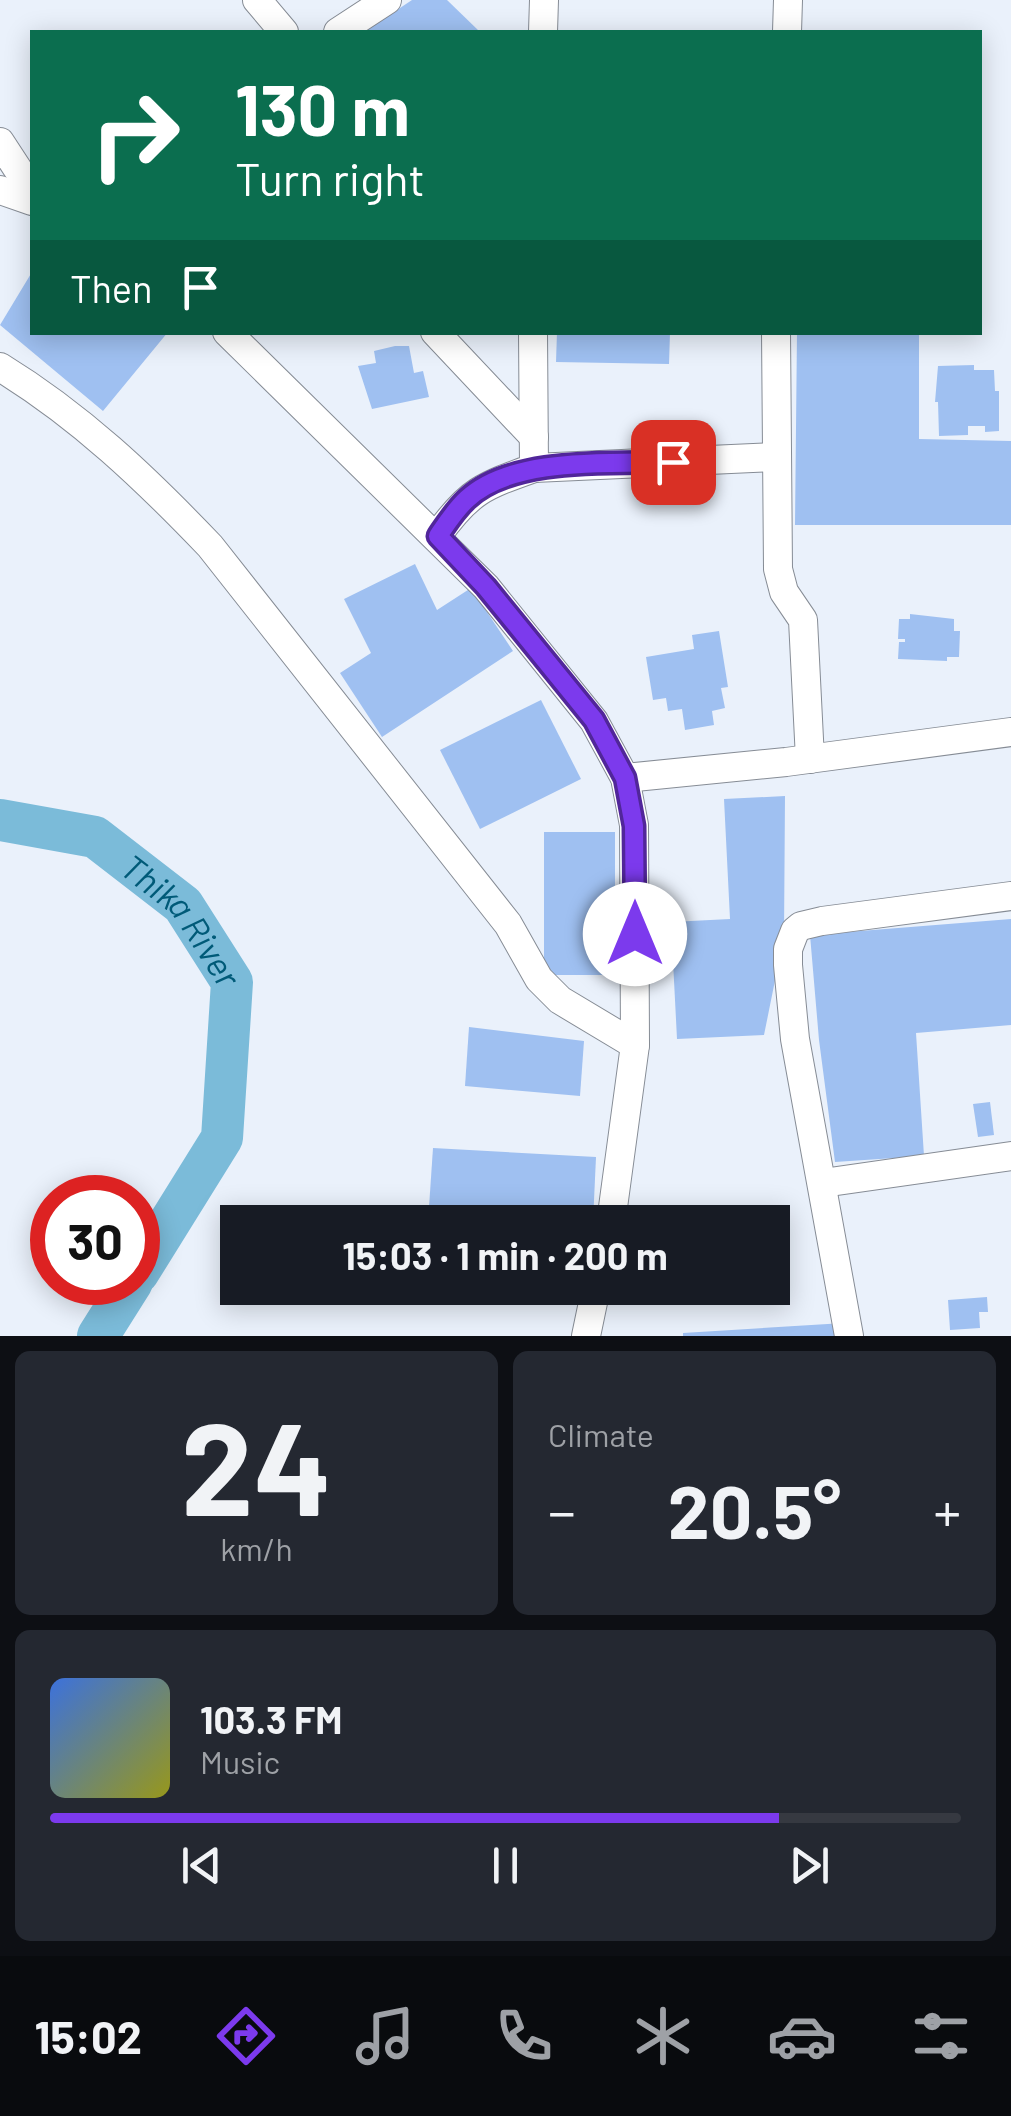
<!DOCTYPE html>
<html lang="en">
<head>
<meta charset="utf-8">
<style>
  body { margin:0; font-family:Barlow,sans-serif; background:#242831; color:#f1f3f6; height:100vh; display:flex; flex-direction:column; font-size:38px; white-space:nowrap }
  * { box-sizing:border-box; margin:0 }
  p { font-size:32px; color:#9ea1a6 }
  .icon { flex:none; width:55px; height:55px; fill:none; stroke:currentColor; stroke-width:2; stroke-linecap:round; stroke-linejoin:round }
  .map { position:relative; height:1336px; overflow:hidden }
  .panel { display:flex; flex-direction:column; gap:15px; padding:15px; background:#0d0f14; flex:1 }
  .panel>* { flex:none }
  .hud { position:absolute; left:30px; top:30px; width:952px; height:305px; border-radius:0px; box-shadow:0 5px 25px #0003; background:#0b6e4f; color:#fff; overflow:hidden }
  .speed { position:absolute; left:30px; top:1175px; display:flex; gap:20px; font-size:50px; font-weight:700; text-align:center }
  .speed>* { display:grid; place-content:center; width:130px; height:130px; border-radius:50%; background:#171b24; box-shadow:0 5px 25px #0003; line-height:1 }
  .speed .limit { border:15px solid #d22; background:#fff; color:#111 }
  .pin { position:absolute; display:grid; place-items:center; width:85px; height:85px; color:#fff; margin:-42px; border-radius:20px; box-shadow:0 5px 15px #0006 }
  .me { position:absolute; width:110px; margin:-55px; rotate:0deg; stroke-linejoin:round; filter:drop-shadow(0 0 8px #0008) }
  .turn { display:flex; align-items:center; gap:35px; height:210px; padding:0 40px; font-size:45px }
  .turn .icon { width:130px; height:130px; stroke-width:2.5 }
  .turn b { display:block; font-size:70px; line-height:85px }
  .then { display:flex; align-items:center; height:95px; padding:0 40px; background:#0003; gap:20px; font-size:38px }
  .big { font-size:75px; font-weight:700; line-height:1.1 }
  .panel .widget { flex:1; display:flex; flex-direction:column; justify-content:center; gap:15px; min-width:0; padding:0 35px; border-radius:15px; background:#242831 }
  .panel .dial { align-items:center; gap:0 }
  .dial b { font-size:130px; line-height:1 }
  .song { display:flex; align-items:center; gap:30px }
  .cover { width:120px; height:120px; border-radius:15px; background:linear-gradient(135deg,hsl(220 70% 55%),hsl(60 70% 35%)) }
  .played { height:10px; border-radius:5px; background:linear-gradient(90deg,#7c3aed 80%,#363941 80%) }
  .keys { display:flex; justify-content:space-around; direction:ltr }
  .heat { display:flex; justify-content:space-between; align-items:center; font-size:55px; direction:ltr }
  .panel .tiles { flex:1; display:grid; gap:15px; grid-template-columns:1fr 1fr }
  .widget:last-child { grid-column:span 2 }
  .trip { position:absolute; left:220px; top:1205px; width:570px; height:100px; border-radius:0px; background:#171b24; box-shadow:0 5px 25px #0003; font-weight:700; line-height:100px; text-align:center }
  .tab-bar { display:flex; height:160px; justify-content:space-around; align-items:center; background:#090b0e; color:#9ea1a6 }
  .tab-bar .icon { width:70px; height:70px }
  .tab-bar .on { color:#7c3aed }
  .tab-bar b { font-size:45px; color:#f1f3f6 }
  .map>svg:first-child { display:block }
  .lines { fill:none; stroke-linecap:round; stroke-linejoin:round }
  .river { stroke:#7bbbd9; stroke-width:42 }
  .building { fill:#9fc0f1 }
  .minor-casing { stroke:#868c95; stroke-width:30 }
  .minor { stroke:#fff; stroke-width:28 }
  .route-casing { stroke:#51269a; stroke-width:25 }
  .route { stroke:#7c3aed; stroke-width:18 }
  .labels { text-anchor:middle; dominant-baseline:central; stroke-width:9; stroke-linejoin:round; paint-order:stroke }
  .water-label { font-size:35px; font-style:italic; fill:#005a78; stroke:#eaf1fb }
</style>
</head>
<body>
<div class="map">
<svg width="1011" height="1336" viewBox="0 0 1011 1336">
  <rect width="100%" height="100%" fill="#eaf1fb"/>
  <g class="lines">
    <!-- river -->
    <g class="river">
      <path id="s1" d="M0 820 95 837 183 905 232 982 222 1138 138 1273"/>
      <polyline points="98,1336 132,1282"/>
    </g>
  </g>
  <!-- building -->
  <g class="building">
    <polygon points="412,0 447,0 480,32 364,32"/>
    <polygon points="32,272 32,332 168,332 103,411 0,325"/>
    <polygon points="557,332 670,332 669,364 556,362"/>
    <polygon points="797,332 919,332 919,439 1011,441 1011,525 795,525"/>
    <polygon points="395,346 409,346 414,373 423,371 429,397 372,409 358,366 376,363 374,351"/>
    <polygon points="974,365 974,370 994,370 995,391 999,391 999,431 985,432 985,426 968,426 968,435 939,436 938,402 935,402 938,366"/>
    <polygon points="415,564 437,610 471,588 513,651 382,737 340,673 371,653 344,599"/>
    <polygon points="910,614 954,619 954,631 960,631 959,657 947,657 947,661 898,659 899,642 905,642 905,639 898,639 899,619 910,619"/>
    <polygon points="719,631 728,687 721,688 725,708 712,711 714,725 685,730 682,709 668,711 666,698 653,700 646,657 694,649 692,635"/>
    <polygon points="541,700 581,779 480,829 440,750"/>
    <polygon points="785,796 784,936 764,1035 677,1039 671,922 730,919 724,799"/>
    <rect x="544" y="832" width="71" height="143"/>
    <polygon points="1011,919 1011,1025 916,1033 924,1156 835,1162 819,1040 810,935"/>
    <polygon points="469,1027 584,1041 580,1096 465,1086"/>
    <polygon points="990,1102 994,1135 978,1137 973,1104"/>
    <polygon points="433,1148 596,1157 593,1222 428,1222"/>
    <polygon points="987,1297 988,1312 979,1312 980,1328 950,1330 948,1300"/>
    <polygon points="844,1323 845,1336 683,1336 683,1333"/>
  </g>
  <g class="lines">
    <!-- minor casing -->
    <g class="minor-casing">
      <g id="minor">
        <polyline points="257,0 284,32"/>
        <polyline points="338,32 387,0"/>
        <polyline points="543,32 544,0"/>
        <polyline points="787,32 788,0"/>
        <polyline points="0,142 32,191"/>
        <polyline points="0,190 32,201"/>
        <polyline points="227,332 486,587 594,721 625,778 634,825 635,1045 611,1222"/>
        <polyline points="435,332 534,437"/>
        <polyline points="776,332 778,569 784,592 803,620 810,759"/>
        <path d="M0 367C80 416 145 478 210 546L508 924 539 979 560 1000 635 1045"/>
        <polyline points="534,468 777,457"/>
        <path d="M437 536C469 491 483 486 534 468L533 332"/>
        <polyline points="625,778 786,762 1011,732"/>
        <polyline points="823,1183 1011,1156"/>
        <polyline points="586,1336 596,1288"/>
        <polyline points="849,1336 795,1039 788,965 788,949 795,931 801,926 822,921 1011,896"/>
      </g>
    </g>
    <!-- minor -->
    <use href="#minor" class="minor"/>
  </g>
  <g class="lines">
    <!-- route casing -->
    <g class="route-casing">
      <path id="route" d="M635 934 634 826 625 778 594 720 486 587 438 536C447 523 455 510 467 499 513 456 612 464 673 462"/>
    </g>
    <!-- route -->
    <use href="#route" class="route"/>
  </g>
  <g class="labels">
    <!-- water labels -->
    <g class="water-label">
      <text stroke="none"><textPath href="#s1" startOffset="218">Thika River</textPath></text>
    </g>
  </g>
</svg>
<div class="speed"><div class="limit">30</div></div>
<div class="pin" style="left:673px;top:462px;background:#d93025"><svg class="icon" aria-label="arrive" viewBox="0 0 24 24"><path d="M6 21V4h12l-3 4 3 4H6"/></svg></div>
<svg class="me" style="left:635px;top:934px" viewBox="-20 -20 40 40"><circle r="19" fill="#fff"/><path d="M0-13L10 11 0 6-10 11z" fill="#7c3aed"/></svg>
<div class="trip">15:03 · 1 min · 200 m</div>
<div class="hud">
<div class="turn"><svg class="icon" aria-label="right" viewBox="0 0 24 24"><path d="M7 20v-9h11M14 6l5 5-5 5"/></svg><div><b>130 m</b>Turn right</div></div>
<div class="then">Then<svg class="icon" aria-label="arrive" viewBox="0 0 24 24"><path d="M6 21V4h12l-3 4 3 4H6"/></svg></div>
</div>
</div>
<section class="panel">
<div class="tiles">
<div class="widget dial"><b>24</b><p>km/h</p></div>
<div class="widget"><p>Climate</p>
<div class="heat"><a>−</a><b class="big">20.5°</b><a>+</a></div>
</div>
<div class="widget">
<div class="song"><i class="cover"></i><div><b>103.3 FM</b><p>Music</p></div></div>
<div class="played"></div>
<div class="keys"><svg class="icon" aria-label="previous" viewBox="0 0 24 24"><path d="M18 5L8 12l10 7zM5 5v14"/></svg><svg class="icon" aria-label="pause" viewBox="0 0 24 24"><path d="M8 5v14M16 5v14"/></svg><svg class="icon" aria-label="next" viewBox="0 0 24 24"><path d="M6 5l10 7-10 7zM19 5v14"/></svg></div>
</div>
</div>
</section>
<nav class="tab-bar">
<b>15:02</b>
<svg class="icon on" aria-label="directions" viewBox="0 0 24 24"><path d="M12 3l9 9-9 9-9-9zM9 14v-3h6M13 9l2 2-2 2"/></svg>
<svg class="icon" aria-label="music" viewBox="0 0 24 24"><path d="M9 18V5l10-2v13"/><circle cx="6" cy="18" r="3"/><circle cx="16" cy="16" r="3"/></svg>
<svg class="icon" aria-label="phone" viewBox="0 0 24 24"><path d="M5 4h4l2 5-3 2q2 4 5 5l2-3 5 2v4C11 20 4 13 5 4z"/></svg>
<svg class="icon" aria-label="climate" viewBox="0 0 24 24"><path d="M12 3v18M4 7l16 10M4 17L20 7"/></svg>
<svg class="icon" aria-label="car" viewBox="0 0 24 24"><path d="M5 17H2v-5l4-1 3-4h7l3 4 3 1v5h-3M9 17h6M6 11h13"/><circle cx="7" cy="17" r="2"/><circle cx="17" cy="17" r="2"/></svg>
<svg class="icon" aria-label="filters" viewBox="0 0 24 24"><path d="M4 7h16M4 17h16"/><circle cx="9" cy="7" r="2"/><circle cx="15" cy="17" r="2"/></svg>
</nav>
</body>
</html>
